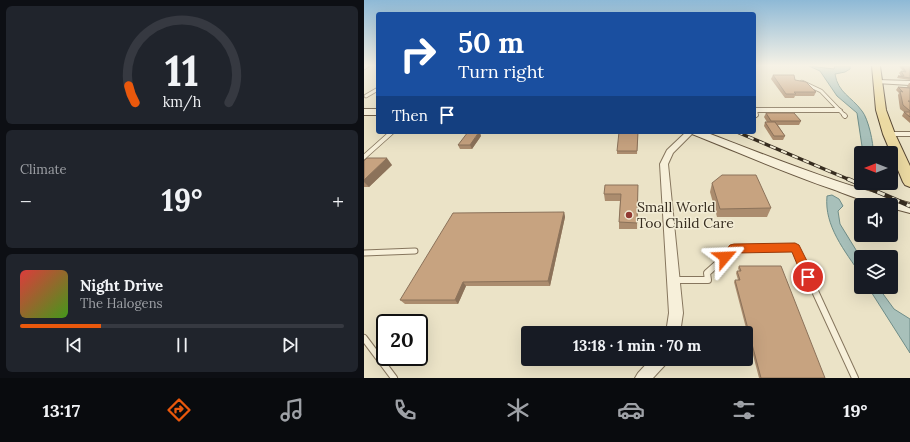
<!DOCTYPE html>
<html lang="en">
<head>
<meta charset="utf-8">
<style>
  body { margin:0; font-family:Lora,serif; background:#20242c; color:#f1f3f6; height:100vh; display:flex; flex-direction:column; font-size:15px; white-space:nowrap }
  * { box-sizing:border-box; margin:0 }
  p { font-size:13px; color:#9ea1a6 }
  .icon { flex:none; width:22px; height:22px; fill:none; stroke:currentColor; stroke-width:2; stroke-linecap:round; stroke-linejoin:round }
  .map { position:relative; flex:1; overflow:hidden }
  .details { display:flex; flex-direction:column; gap:6px; padding:6px; background:#0d0f14; width:364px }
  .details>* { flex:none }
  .banner { position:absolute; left:12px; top:12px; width:380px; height:122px; border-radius:4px; box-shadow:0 4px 16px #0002; background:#1a4fa0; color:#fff; overflow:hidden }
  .needle { width:26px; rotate:270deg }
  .tools { position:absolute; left:490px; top:146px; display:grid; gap:8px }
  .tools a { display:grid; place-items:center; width:44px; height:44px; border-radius:4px; background:#171b24; box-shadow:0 4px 16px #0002; font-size:20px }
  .speed { position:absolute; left:12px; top:314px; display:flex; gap:8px; font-size:20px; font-weight:700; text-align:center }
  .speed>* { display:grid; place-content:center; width:52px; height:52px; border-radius:50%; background:#171b24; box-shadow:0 4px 16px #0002; line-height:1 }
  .speed .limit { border:2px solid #111; border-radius:6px; background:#fff; color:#111 }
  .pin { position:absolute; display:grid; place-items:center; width:34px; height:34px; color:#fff; margin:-17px; border:2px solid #fff; border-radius:50%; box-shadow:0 1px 4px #0007 }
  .me { position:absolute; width:44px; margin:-22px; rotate:64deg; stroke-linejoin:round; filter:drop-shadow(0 0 3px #0008) }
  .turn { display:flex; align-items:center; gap:14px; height:84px; padding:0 16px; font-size:18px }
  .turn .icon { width:52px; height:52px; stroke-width:2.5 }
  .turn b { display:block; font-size:28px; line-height:34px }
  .then { display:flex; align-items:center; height:38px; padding:0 16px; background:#0003; gap:8px; font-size:15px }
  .big { font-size:30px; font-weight:800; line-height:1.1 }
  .details .card { flex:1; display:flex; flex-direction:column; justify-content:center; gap:6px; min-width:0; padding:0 14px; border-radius:6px; background:#20242c }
  .details .dial { align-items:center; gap:0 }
  .dial svg { height:104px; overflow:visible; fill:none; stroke:#363941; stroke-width:7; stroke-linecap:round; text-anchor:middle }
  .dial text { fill:#f1f3f6; stroke:none }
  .song { display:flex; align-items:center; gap:12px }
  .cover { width:48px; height:48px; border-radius:6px; background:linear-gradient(135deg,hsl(0 70% 55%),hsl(100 70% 35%)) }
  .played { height:4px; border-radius:2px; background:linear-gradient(90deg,#ea580c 25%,#363941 25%) }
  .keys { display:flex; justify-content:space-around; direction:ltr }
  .heat { display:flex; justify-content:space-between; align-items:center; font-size:22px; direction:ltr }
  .trip { position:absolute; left:157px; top:326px; width:232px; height:40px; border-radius:4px; background:#171b24; box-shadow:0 4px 16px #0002; font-weight:800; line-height:40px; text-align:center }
  .dock { display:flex; height:64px; justify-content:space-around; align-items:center; background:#090b0e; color:#9ea1a6 }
  .dock .icon { width:28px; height:28px }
  .dock .current { color:#ea580c }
  .dock b { font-size:18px; color:#f1f3f6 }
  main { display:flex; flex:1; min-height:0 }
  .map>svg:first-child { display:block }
  .water { fill:#a8c0ba; stroke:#6f8d88 }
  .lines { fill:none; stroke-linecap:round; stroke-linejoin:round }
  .service-far3-casing { stroke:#86765e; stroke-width:4.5 }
  .service-far2-casing { stroke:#86765e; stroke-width:5.5 }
  .service-far1-casing { stroke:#86765e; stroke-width:7 }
  .service-casing { stroke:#86765e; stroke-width:8 }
  .minor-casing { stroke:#86765e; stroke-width:2 }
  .secondary-casing { stroke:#685741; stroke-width:2 }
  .primary-casing { stroke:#544431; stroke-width:2 }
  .service-far3 { stroke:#f7f0da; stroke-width:3 }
  .service-far2 { stroke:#f7f0da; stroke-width:4 }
  .service-far1 { stroke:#f7f0da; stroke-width:5 }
  .service { stroke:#f7f0da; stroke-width:6 }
  .minor { fill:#f7f0da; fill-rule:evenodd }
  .secondary { fill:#f7f0da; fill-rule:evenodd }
  .primary { fill:#ecdaa2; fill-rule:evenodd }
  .rail-far1-casing { stroke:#372d20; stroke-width:3.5 }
  .rail-casing { stroke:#372d20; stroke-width:4.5 }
  .rail-far1 { stroke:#f3edd6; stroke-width:2; stroke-dasharray:6; stroke-linecap:butt }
  .rail { stroke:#f3edd6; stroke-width:3; stroke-dasharray:8; stroke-linecap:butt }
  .wall { fill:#ab8c6e }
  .shaded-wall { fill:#8b725a }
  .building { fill:#c7a380; stroke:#8b725a }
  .route { fill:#ea580c; stroke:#983908 }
  .poi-dot { fill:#913932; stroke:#f3edd6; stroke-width:1.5 }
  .labels { text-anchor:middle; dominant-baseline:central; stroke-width:3; stroke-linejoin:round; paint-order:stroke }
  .poi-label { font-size:14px; fill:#372d20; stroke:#f3edd6; text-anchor:start }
</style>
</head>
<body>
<main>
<section class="details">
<div class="card dial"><svg viewBox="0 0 100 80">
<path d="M14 69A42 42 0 1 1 86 69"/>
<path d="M14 69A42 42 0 0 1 9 56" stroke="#ea580c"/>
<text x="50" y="56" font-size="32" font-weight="700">11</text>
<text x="50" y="72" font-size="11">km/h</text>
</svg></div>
<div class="card"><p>Climate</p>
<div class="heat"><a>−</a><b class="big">19°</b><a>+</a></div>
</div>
<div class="card">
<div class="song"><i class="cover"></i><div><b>Night Drive</b><p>The Halogens</p></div></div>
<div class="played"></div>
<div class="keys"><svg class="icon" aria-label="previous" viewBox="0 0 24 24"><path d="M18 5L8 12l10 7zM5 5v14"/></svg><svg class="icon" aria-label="pause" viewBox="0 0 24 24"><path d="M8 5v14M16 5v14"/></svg><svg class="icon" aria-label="next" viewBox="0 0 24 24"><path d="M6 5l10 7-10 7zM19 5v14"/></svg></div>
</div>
</section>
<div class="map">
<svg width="546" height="378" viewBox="0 0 546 378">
  <rect width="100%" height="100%" fill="#ebe3c7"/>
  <!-- water -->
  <g class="water">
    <path d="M445 66 470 69 471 66H486V69L481 72 471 74C474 93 487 96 498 111 504 118 510 144 509 153H499L493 113 473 96 456 71Z"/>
    <path d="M468 195 475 199 479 206 474 211 476 224 497 258V275C481 251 460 226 463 196Z"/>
    <polygon points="504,287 514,287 530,309 546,319 546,353"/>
  </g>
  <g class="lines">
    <!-- service-far3 casing -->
    <g class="service-far3-casing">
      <g id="service-far3">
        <polyline points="0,68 3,66"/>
        <polyline points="438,82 457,91 481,116"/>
        <polyline points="2,96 14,89"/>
        <polyline points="391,116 392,115 392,110"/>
      </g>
    </g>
    <!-- service-far2 casing -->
    <g class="service-far2-casing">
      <g id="service-far2">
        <polyline points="480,115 481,116"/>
        <polyline points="390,116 392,115"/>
        <polyline points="0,157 28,132"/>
      </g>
    </g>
    <!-- service-far1 casing -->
    <g class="service-far1-casing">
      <g id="service-far1">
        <polyline points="0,253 51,251"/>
        <polyline points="351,266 370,248 431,248 439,266"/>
      </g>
    </g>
    <!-- service casing -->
    <g class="service-casing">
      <g id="service">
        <polyline points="439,265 491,378"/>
        <polyline points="310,280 344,280 343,273 352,265"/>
        <polyline points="0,338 30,378"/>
      </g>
    </g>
    <!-- minor casing -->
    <g class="minor-casing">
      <g id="minor">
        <polygon points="514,80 546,81 546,85 512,83 511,82"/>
        <polygon points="390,108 475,108 478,110 475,112 390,112"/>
        <polygon points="322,132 330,132 309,153 304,164 319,313 316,333 302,333 305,313 296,164 303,150"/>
        <rect x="522" y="132" width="24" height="4"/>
        <polygon points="287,359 304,359 302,364 289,378 271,378 274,373"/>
      </g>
    </g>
    <!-- secondary casing -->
    <g class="secondary-casing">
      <g id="secondary">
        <rect x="0" y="109" width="14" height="6"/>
        <path d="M327 132H341C409 158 476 185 546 203V213L527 208V205C508 205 489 197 471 190 423 174 376 153 328 134Z"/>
      </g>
    </g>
    <!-- primary casing -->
    <g class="primary-casing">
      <polygon id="primary" points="508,66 516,66 522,110 531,134 546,166 546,187 541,185 539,182 519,134 512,110"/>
    </g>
    <!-- service-far3 -->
    <use href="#service-far3" class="service-far3"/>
    <!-- service-far2 -->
    <use href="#service-far2" class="service-far2"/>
    <!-- service-far1 -->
    <use href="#service-far1" class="service-far1"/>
    <!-- service -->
    <use href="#service" class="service"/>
    <!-- minor -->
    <use href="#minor" class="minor"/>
    <!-- secondary -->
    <use href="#secondary" class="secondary"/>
    <!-- primary -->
    <use href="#primary" class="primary"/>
    <!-- rail-far1 casing -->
    <g class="rail-far1-casing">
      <polyline id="rail-far1" points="373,132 486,180"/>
    </g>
    <!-- rail casing -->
    <g class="rail-casing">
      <polyline id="rail" points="484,179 546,206"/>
    </g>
    <!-- rail-far1 -->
    <use href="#rail-far1" class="rail-far1"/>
    <!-- rail -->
    <use href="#rail" class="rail"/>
  </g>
  <!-- wall -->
  <g class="wall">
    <polygon points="535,66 546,66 546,80 533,78 534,76 537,76 535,73 537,71 539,71"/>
    <polygon points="409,75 431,80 452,92 450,96 431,96 430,98 421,98 407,79"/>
    <polygon points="545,83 546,83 546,123 538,116 540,112 536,109 534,95 535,93 532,90 534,87 544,87 543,87"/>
    <polygon points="402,113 437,121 435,125 414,125 421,136 419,140 409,140 400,126 401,122 403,122 400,117"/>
    <polygon points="274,132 273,154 253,154 253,151"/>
    <polygon points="117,136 108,149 96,149 94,145"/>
    <polygon points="0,161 28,165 5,187 0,187"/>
    <polygon points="348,183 407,208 403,217 353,217 346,192"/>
    <polygon points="274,185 273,229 255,229 255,222 256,201 241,201 240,194"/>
    <polygon points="200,212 201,217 186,286 102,286 94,304 41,304 36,300"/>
    <polygon points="375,266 461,378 395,378 370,282 371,280 374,280 372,273 373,271 375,271 374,268"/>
  </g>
  <!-- shaded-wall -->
  <g class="shaded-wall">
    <polygon points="115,132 116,132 117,136 108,149 106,145"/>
    <polygon points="23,158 28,165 5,187 0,182 0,180"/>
    <polygon points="200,212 201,217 186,286 184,281"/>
    <polygon points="99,282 102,286 94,304 91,300"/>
  </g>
  <!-- building -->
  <g class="building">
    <polygon points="538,66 546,66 546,78 534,76 540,76 537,71 542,72"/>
    <polygon points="409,75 430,75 431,80 442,82 452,92 430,92 432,94 422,94"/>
    <polygon points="534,87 546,88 546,101 544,101 546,102 546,111 539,105 536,91 539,92"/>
    <polygon points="540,112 546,112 546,117"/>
    <polygon points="402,113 430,113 437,121 407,121"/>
    <polygon points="401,122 411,122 421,136 410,136"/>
    <polygon points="104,132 115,132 106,145 94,145"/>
    <polygon points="255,132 274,132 273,151 253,151"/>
    <polygon points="3,158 23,158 0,180 0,161"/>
    <polygon points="358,175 392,175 407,208 356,209 348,183"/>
    <polygon points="241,185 274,185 273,223 255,222 257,194 240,194"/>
    <polygon points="200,212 184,281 99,282 91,300 36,300 89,213"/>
    <polygon points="375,266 417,266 461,378 397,378 371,280 376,280 373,271 377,271"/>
  </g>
  <!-- sky -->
  <linearGradient id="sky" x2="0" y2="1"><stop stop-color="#8eb9d6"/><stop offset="0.55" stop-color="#f6f2e6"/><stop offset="1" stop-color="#f6f2e6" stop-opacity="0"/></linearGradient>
  <rect width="546" height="119" fill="url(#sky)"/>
  <!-- route -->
  <path class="route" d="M431 243 435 245 449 273 450 277 449 281 444 282 440 281 428 252 372 253C367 258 364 263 357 260L355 257 366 245 370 244Z"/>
  <!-- markers -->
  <circle class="poi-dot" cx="265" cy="215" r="4"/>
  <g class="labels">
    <!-- poi labels -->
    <g class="poi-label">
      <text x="273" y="207">Small World<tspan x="273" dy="16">Too Child Care</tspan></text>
    </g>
  </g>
</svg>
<div class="tools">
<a><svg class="needle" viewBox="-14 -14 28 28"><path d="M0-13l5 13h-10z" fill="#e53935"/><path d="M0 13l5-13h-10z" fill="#9ea1a6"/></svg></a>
<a><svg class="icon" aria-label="sound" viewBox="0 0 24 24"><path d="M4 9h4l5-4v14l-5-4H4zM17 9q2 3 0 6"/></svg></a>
<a><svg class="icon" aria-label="layers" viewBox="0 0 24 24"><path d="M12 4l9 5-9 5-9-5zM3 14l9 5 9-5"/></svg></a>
</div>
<div class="speed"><div class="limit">20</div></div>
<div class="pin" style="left:444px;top:277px;background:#d93025"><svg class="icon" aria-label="arrive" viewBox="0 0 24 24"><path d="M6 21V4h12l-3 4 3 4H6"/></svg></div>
<svg class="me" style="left:361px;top:257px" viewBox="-20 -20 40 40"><path d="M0-17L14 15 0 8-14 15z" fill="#ea580c" stroke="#fff" stroke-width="4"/></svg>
<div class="trip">13:18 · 1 min · 70 m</div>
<div class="banner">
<div class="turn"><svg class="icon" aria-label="right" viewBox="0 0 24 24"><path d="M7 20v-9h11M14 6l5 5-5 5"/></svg><div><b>50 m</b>Turn right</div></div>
<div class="then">Then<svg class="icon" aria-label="arrive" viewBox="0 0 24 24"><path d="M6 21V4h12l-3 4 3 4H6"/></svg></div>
</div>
</div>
</main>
<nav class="dock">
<b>13:17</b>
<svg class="icon current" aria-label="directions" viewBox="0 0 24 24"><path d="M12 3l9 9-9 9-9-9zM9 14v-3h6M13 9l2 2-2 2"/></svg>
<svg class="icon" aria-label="music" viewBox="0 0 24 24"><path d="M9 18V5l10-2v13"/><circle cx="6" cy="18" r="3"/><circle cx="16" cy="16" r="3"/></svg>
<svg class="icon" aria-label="phone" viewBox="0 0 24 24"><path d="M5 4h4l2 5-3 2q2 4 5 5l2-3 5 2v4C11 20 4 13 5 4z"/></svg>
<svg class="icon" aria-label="climate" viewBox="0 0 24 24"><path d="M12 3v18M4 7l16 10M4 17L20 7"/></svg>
<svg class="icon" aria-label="car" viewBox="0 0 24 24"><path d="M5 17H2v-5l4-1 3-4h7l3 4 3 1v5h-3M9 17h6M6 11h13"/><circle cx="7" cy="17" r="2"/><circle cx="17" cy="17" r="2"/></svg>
<svg class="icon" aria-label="filters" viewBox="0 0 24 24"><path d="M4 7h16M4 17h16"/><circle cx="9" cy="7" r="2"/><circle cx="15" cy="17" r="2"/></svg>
<b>19°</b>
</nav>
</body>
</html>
